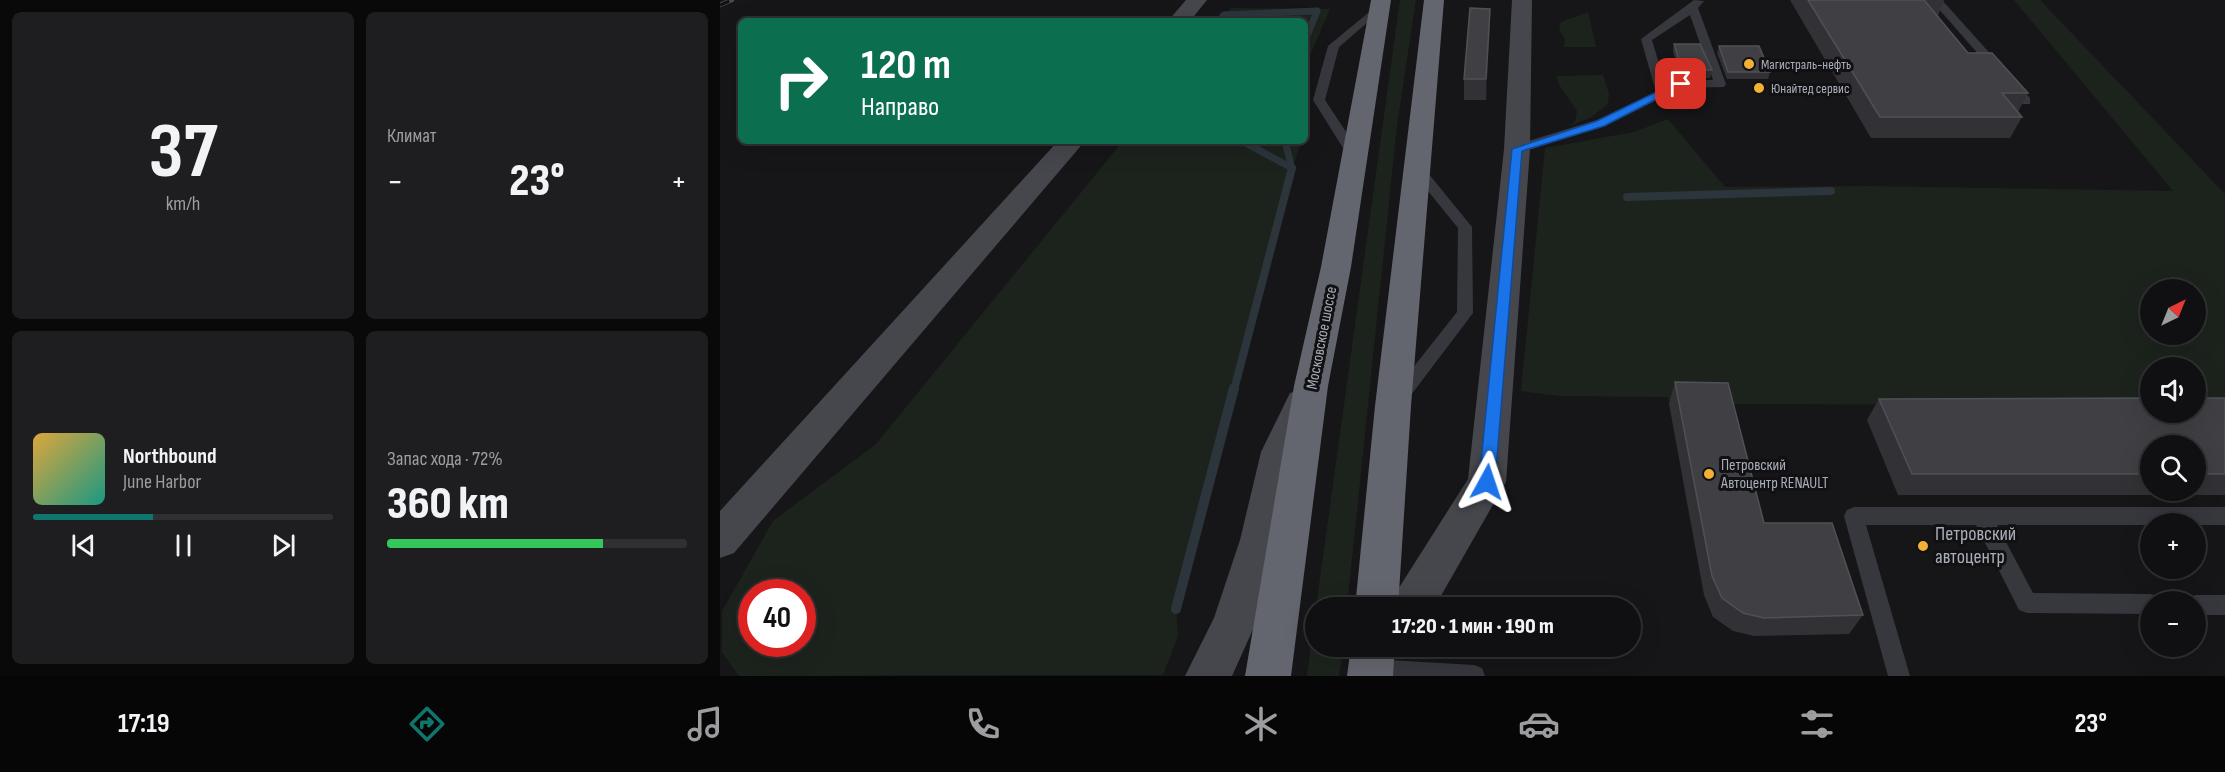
<!DOCTYPE html>
<html lang="ru">
<head>
<meta charset="utf-8">
<style>
  body { margin:0; font-family:"Sofia Sans Condensed",sans-serif; background:#1e1e20; color:#f1f3f6; height:100vh; display:flex; flex-direction:column; font-size:22px; white-space:nowrap }
  * { box-sizing:border-box; margin:0 }
  p { font-size:20px; color:#9c9d9f }
  .icon { flex:none; width:33px; height:33px; fill:none; stroke:currentColor; stroke-width:2; stroke-linecap:round; stroke-linejoin:round }
  .map { position:relative; flex:1; overflow:hidden }
  .details { display:flex; flex-direction:column; gap:12px; padding:12px; background:#09090a; width:720px }
  .details>* { flex:none }
  .guide { position:absolute; left:18px; top:18px; width:570px; height:126px; border-radius:9px; box-shadow:0 6px 24px #0002,0 0 0 2px #303032; background:#0b6e4f; color:#fff; overflow:hidden }
  .needle { width:39px; rotate:43deg }
  .fabs { position:absolute; left:1420px; top:279px; display:grid; gap:12px }
  .fabs a { display:grid; place-items:center; width:66px; height:66px; border-radius:50%; background:#101012; box-shadow:0 6px 24px #0002,0 0 0 2px #303032; font-size:30px }
  .speed { position:absolute; left:18px; top:579px; display:flex; gap:12px; font-size:30px; font-weight:700; text-align:center }
  .speed>* { display:grid; place-content:center; width:78px; height:78px; border-radius:50%; background:#101012; box-shadow:0 6px 24px #0002,0 0 0 2px #303032; line-height:1 }
  .speed .limit { border:9px solid #d22; background:#fff; color:#111 }
  .pin { position:absolute; display:grid; place-items:center; width:51px; height:51px; color:#fff; margin:-26px; border-radius:12px; box-shadow:0 3px 9px #0006 }
  .me { position:absolute; width:66px; margin:-33px; rotate:5deg; stroke-linejoin:round; filter:drop-shadow(0 0 4px #0008) }
  .turn { display:flex; align-items:center; gap:21px; height:126px; padding:0 24px; font-size:27px }
  .turn .icon { width:78px; height:78px; stroke-width:2.5 }
  .turn b { display:block; font-size:42px; line-height:51px }
  .big { font-size:45px; font-weight:800; line-height:1.1 }
  .details .card { flex:1; display:flex; flex-direction:column; justify-content:center; gap:9px; min-width:0; padding:0 21px; border-radius:9px; background:#1e1e20 }
  .details .dial { align-items:center; gap:0 }
  .dial b { font-size:78px; line-height:1 }
  .song { display:flex; align-items:center; gap:18px }
  .cover { width:72px; height:72px; border-radius:9px; background:linear-gradient(135deg,hsl(40 70% 55%),hsl(170 70% 35%)) }
  .played { height:6px; border-radius:3px; background:linear-gradient(90deg,#0f766e 40%,#303032 40%) }
  .keys { display:flex; justify-content:space-around; direction:ltr }
  .heat { display:flex; justify-content:space-between; align-items:center; font-size:33px; direction:ltr }
  .charge { height:9px; border-radius:4px; background:linear-gradient(90deg,#34c759 72%,#303032 0) }
  .details .tiles { flex:1; display:grid; gap:12px; grid-template-columns:repeat(2,1fr) }
  .trip { position:absolute; left:585px; top:597px; width:336px; height:60px; border-radius:30px; background:#101012; box-shadow:0 6px 24px #0002,0 0 0 2px #303032; font-weight:800; line-height:60px; text-align:center }
  .tab-bar { display:flex; height:96px; justify-content:space-around; align-items:center; background:#060607; color:#9c9d9f }
  .tab-bar .icon { width:42px; height:42px }
  .tab-bar .current { color:#0f766e }
  .tab-bar b { font-size:27px; color:#f1f3f6 }
  main { display:flex; flex:1; min-height:0 }
  .map>svg:first-child { display:block }
  .green { fill:#1c231d; fill-rule:evenodd }
  .lines { fill:none; stroke-linecap:round; stroke-linejoin:round }
  .stream-far2 { stroke:#2c353c; stroke-width:7 }
  .stream-far1 { stroke:#2c353c; stroke-width:8 }
  .stream { stroke:#2c353c; stroke-width:10 }
  .lane { fill:#37383d; fill-rule:evenodd }
  .secondary { fill:#45474d; fill-rule:evenodd }
  .highway { fill:#63666e; fill-rule:evenodd }
  .rail-casing { stroke:#4a4c52; stroke-width:4.5 }
  .rail { stroke:#111113; stroke-width:3; stroke-dasharray:10; stroke-linecap:butt }
  .wall { fill:#323236; fill-rule:evenodd }
  .shaded-wall { fill:#212124 }
  .building { fill:#3f3f44; stroke:#4f5156; stroke-width:1.5 }
  .route { fill:#1a73e8; stroke:#114b97; stroke-width:1.5 }
  .poi-dot { fill:#f2b134; stroke:#111113; stroke-width:2 }
  .labels { text-anchor:middle; dominant-baseline:central; stroke-width:6; stroke-linejoin:round; paint-order:stroke }
  .far-poi-label { font-size:14px; fill:#a8adb8; stroke:#111113; text-anchor:start }
  .street-label { font-size:16px; fill:#a8adb8; stroke:#111113 }
  .poi-label { font-size:16px; fill:#a8adb8; stroke:#111113; text-anchor:start }
  .near-poi-label { font-size:20px; fill:#a8adb8; stroke:#111113; text-anchor:start }
</style>
</head>
<body>
<main>
<section class="details">
<div class="tiles">
<div class="card dial"><b>37</b><p>km/h</p></div>
<div class="card"><p>Климат</p>
<div class="heat"><a>−</a><b class="big">23°</b><a>+</a></div>
</div>
<div class="card">
<div class="song"><i class="cover"></i><div><b>Northbound</b><p>June Harbor</p></div></div>
<div class="played"></div>
<div class="keys"><svg class="icon" aria-label="previous" viewBox="0 0 24 24"><path d="M18 5L8 12l10 7zM5 5v14"/></svg><svg class="icon" aria-label="pause" viewBox="0 0 24 24"><path d="M8 5v14M16 5v14"/></svg><svg class="icon" aria-label="next" viewBox="0 0 24 24"><path d="M6 5l10 7-10 7zM19 5v14"/></svg></div>
</div>
<div class="card"><p>Запас хода · 72%</p><b class="big">360 km</b><div class="charge"></div></div>
</div>
</section>
<div class="map">
<svg width="1505" height="676" viewBox="0 0 1505 676">
  <rect width="100%" height="100%" fill="#161618"/>
  <!-- green -->
  <g class="green">
    <polygon points="680,0 696,0 677,125 627,607 596,607"/>
    <path d="M1294 0H1320L1505 194V405H1476V368H1431V405L949 404 948 397 840 396 801 391 825 148 914 132 948 119 1005 187 1149 186 1453 191ZM1431 290H1476V334H1431Z"/>
    <polygon points="511,8 610,9 585,67 585,21 499,21"/>
    <polygon points="868,12 876,47 844,47 845,39 839,30 841,22"/>
    <polygon points="883,75 889,94 888,104 870,118 849,126 855,122 857,111 840,86 836,76"/>
    <path d="M403 141H582L572 168 456 609 458 636 443 675 19 676 2 652V611L53 521 156 444ZM32 592H82V644H32Z"/>
    <polygon points="595,613 596,646 623,647 619,676 587,676"/>
  </g>
  <g class="lines">
    <!-- stream-far2 -->
    <g class="stream-far2">
      <polyline points="499,21 504,15 597,11 585,41"/>
      <polyline points="522,141 572,168"/>
      <polyline points="565,141 572,169"/>
    </g>
    <!-- stream-far1 -->
    <g class="stream-far1">
      <polyline points="907,197 1111,191"/>
      <polyline points="514,390 572,168"/>
    </g>
    <!-- stream -->
    <polyline class="stream" points="456,609 514,388"/>
    <!-- lane -->
    <g class="lane">
      <path d="M974 0 984 1 978 8 1006 84 1004 87 963 88 947 98H941L885 126 802 152H792L791 149 792 146 877 120 936 92 921 39ZM970 15 993 80H961L946 87 932 40Z"/>
      <polygon points="1211,0 1222,0 1310,98 1310,104 1302,104"/>
      <polygon points="659,4 664,7 663,9 619,47 605,100 640,153 633,157 628,156 593,100 608,46"/>
      <polygon points="698,166 703,167 752,227 753,313 685,403 679,405 673,403 670,398 673,393 737,312 738,228 691,170"/>
      <polygon points="1134,507 1505,507 1505,525 1277,525 1313,593 1431,594 1439,597 1441,602 1431,602 1431,614 1307,613 1299,610 1256,525 1146,525 1190,676 1168,676 1124,516 1127,510"/>
      <polygon points="1476,595 1505,595 1505,615 1476,615 1476,602 1467,602 1468,598"/>
      <polygon points="651,659 754,665 762,668 765,676 642,676 640,670 643,662"/>
    </g>
    <!-- secondary -->
    <g class="secondary">
      <polygon points="466,0 487,0 470,21 448,21"/>
      <polygon points="792,0 812,0 810,149 786,482 714,608 669,608 675,594 748,479 784,149"/>
      <polygon points="338,141 365,141 14,553 0,558 0,511"/>
      <polygon points="583,389 596,393 601,403 579,452 560,540 535,625 512,676 465,676 494,618 520,540 541,452 570,393"/>
    </g>
    <!-- highway -->
    <g class="highway">
      <polygon points="651,0 671,0 631,267 608,386 571,676 525,676 574,386 601,267"/>
      <polygon points="704,0 724,0 691,406 678,608 635,608 655,406"/>
      <polygon points="631,646 675,646 673,676 627,676"/>
    </g>
    <!-- rail casing -->
    <g class="rail-casing">
      <polyline id="rail" points="0,5 12,0"/>
    </g>
    <!-- rail -->
    <use href="#rail" class="rail"/>
  </g>
  <!-- wall -->
  <g class="wall">
    <polygon points="1070,0 1224,0 1218,16 1248,53 1308,93 1298,112 1302,117 1290,138 1151,138"/>
    <polygon points="770,9 766,100 744,100 744,79"/>
    <polygon points="954,44 992,70 990,78 960,78 953,51"/>
    <polygon points="999,46 1050,72 1048,79 1007,79 997,53"/>
    <polygon points="955,382 1044,523 1143,615 1129,634 1034,636 1013,631 993,617 984,595 949,404"/>
    <path d="M1505 398V495H1178L1147 420 1159 399ZM1431 446H1476V490H1431Z"/>
  </g>
  <!-- shaded-wall -->
  <polygon class="shaded-wall" points="770,9 770,29 766,100 766,79"/>
  <!-- building -->
  <g class="building">
    <polygon points="1088,0 1204,0 1248,53 1272,53 1308,93 1282,93 1302,117 1160,117"/>
    <polygon points="750,8 770,9 766,79 744,79"/>
    <polygon points="954,44 980,44 992,70 962,70"/>
    <polygon points="999,46 1039,46 1050,72 1008,72"/>
    <polygon points="955,382 1008,383 1044,523 1112,523 1143,615 1044,618 1023,613 1002,598 992,576"/>
    <polygon points="1431,398 1431,412 1476,412 1476,398 1505,398 1505,474 1476,474 1476,446 1431,446 1431,474 1192,474 1159,399"/>
  </g>
  <!-- route -->
  <polygon class="route" points="957,82 966,84 884,126 802,151 775,482 772,487 767,489 761,487 759,482 792,149 877,121"/>
  <!-- markers -->
  <g class="poi-dot">
    <circle cx="1029" cy="64" r="6"/>
    <circle cx="1039" cy="88" r="6"/>
    <circle cx="989" cy="474" r="6"/>
    <circle cx="1203" cy="546" r="6"/>
  </g>
  <g class="labels">
    <!-- far-poi labels -->
    <g class="far-poi-label">
      <text x="1041" y="64">Магистраль-нефть</text>
      <text x="1051" y="88">Юнайтед сервис</text>
    </g>
    <!-- street labels -->
    <g class="street-label">
      <text transform="translate(602 338) rotate(-79)">Московское шоссе</text>
    </g>
    <!-- poi labels -->
    <g class="poi-label">
      <text x="1001" y="465">Петровский<tspan x="1001" dy="18">Автоцентр RENAULT</tspan></text>
    </g>
    <!-- near-poi labels -->
    <g class="near-poi-label">
      <text x="1215" y="534">Петровский<tspan x="1215" dy="23">автоцентр</tspan></text>
    </g>
  </g>
</svg>
<div class="fabs">
<a><svg class="needle" viewBox="-14 -14 28 28"><path d="M0-13l5 13h-10z" fill="#e53935"/><path d="M0 13l5-13h-10z" fill="#9c9d9f"/></svg></a>
<a><svg class="icon" aria-label="sound" viewBox="0 0 24 24"><path d="M4 9h4l5-4v14l-5-4H4zM17 9q2 3 0 6"/></svg></a>
<a><svg class="icon" aria-label="search" viewBox="0 0 24 24"><circle cx="10" cy="10" r="6"/><path d="M15 15l6 6"/></svg></a>
<a>+</a>
<a>−</a>
</div>
<div class="speed"><div class="limit">40</div></div>
<div class="pin" style="left:961px;top:84px;background:#d93025"><svg class="icon" aria-label="arrive" viewBox="0 0 24 24"><path d="M6 21V4h12l-3 4 3 4H6"/></svg></div>
<svg class="me" style="left:767px;top:482px" viewBox="-20 -20 40 40"><path d="M0-17L14 15 0 8-14 15z" fill="#1a73e8" stroke="#fff" stroke-width="4"/></svg>
<div class="trip">17:20 · 1 мин · 190 m</div>
<div class="guide">
<div class="turn"><svg class="icon" aria-label="right" viewBox="0 0 24 24"><path d="M7 20v-9h11M14 6l5 5-5 5"/></svg><div><b>120 m</b>Направо</div></div>
</div>
</div>
</main>
<nav class="tab-bar">
<b>17:19</b>
<svg class="icon current" aria-label="directions" viewBox="0 0 24 24"><path d="M12 3l9 9-9 9-9-9zM9 14v-3h6M13 9l2 2-2 2"/></svg>
<svg class="icon" aria-label="music" viewBox="0 0 24 24"><path d="M9 18V5l10-2v13"/><circle cx="6" cy="18" r="3"/><circle cx="16" cy="16" r="3"/></svg>
<svg class="icon" aria-label="phone" viewBox="0 0 24 24"><path d="M5 4h4l2 5-3 2q2 4 5 5l2-3 5 2v4C11 20 4 13 5 4z"/></svg>
<svg class="icon" aria-label="climate" viewBox="0 0 24 24"><path d="M12 3v18M4 7l16 10M4 17L20 7"/></svg>
<svg class="icon" aria-label="car" viewBox="0 0 24 24"><path d="M5 17H2v-5l4-1 3-4h7l3 4 3 1v5h-3M9 17h6M6 11h13"/><circle cx="7" cy="17" r="2"/><circle cx="17" cy="17" r="2"/></svg>
<svg class="icon" aria-label="filters" viewBox="0 0 24 24"><path d="M4 7h16M4 17h16"/><circle cx="9" cy="7" r="2"/><circle cx="15" cy="17" r="2"/></svg>
<b>23°</b>
</nav>
</body>
</html>
